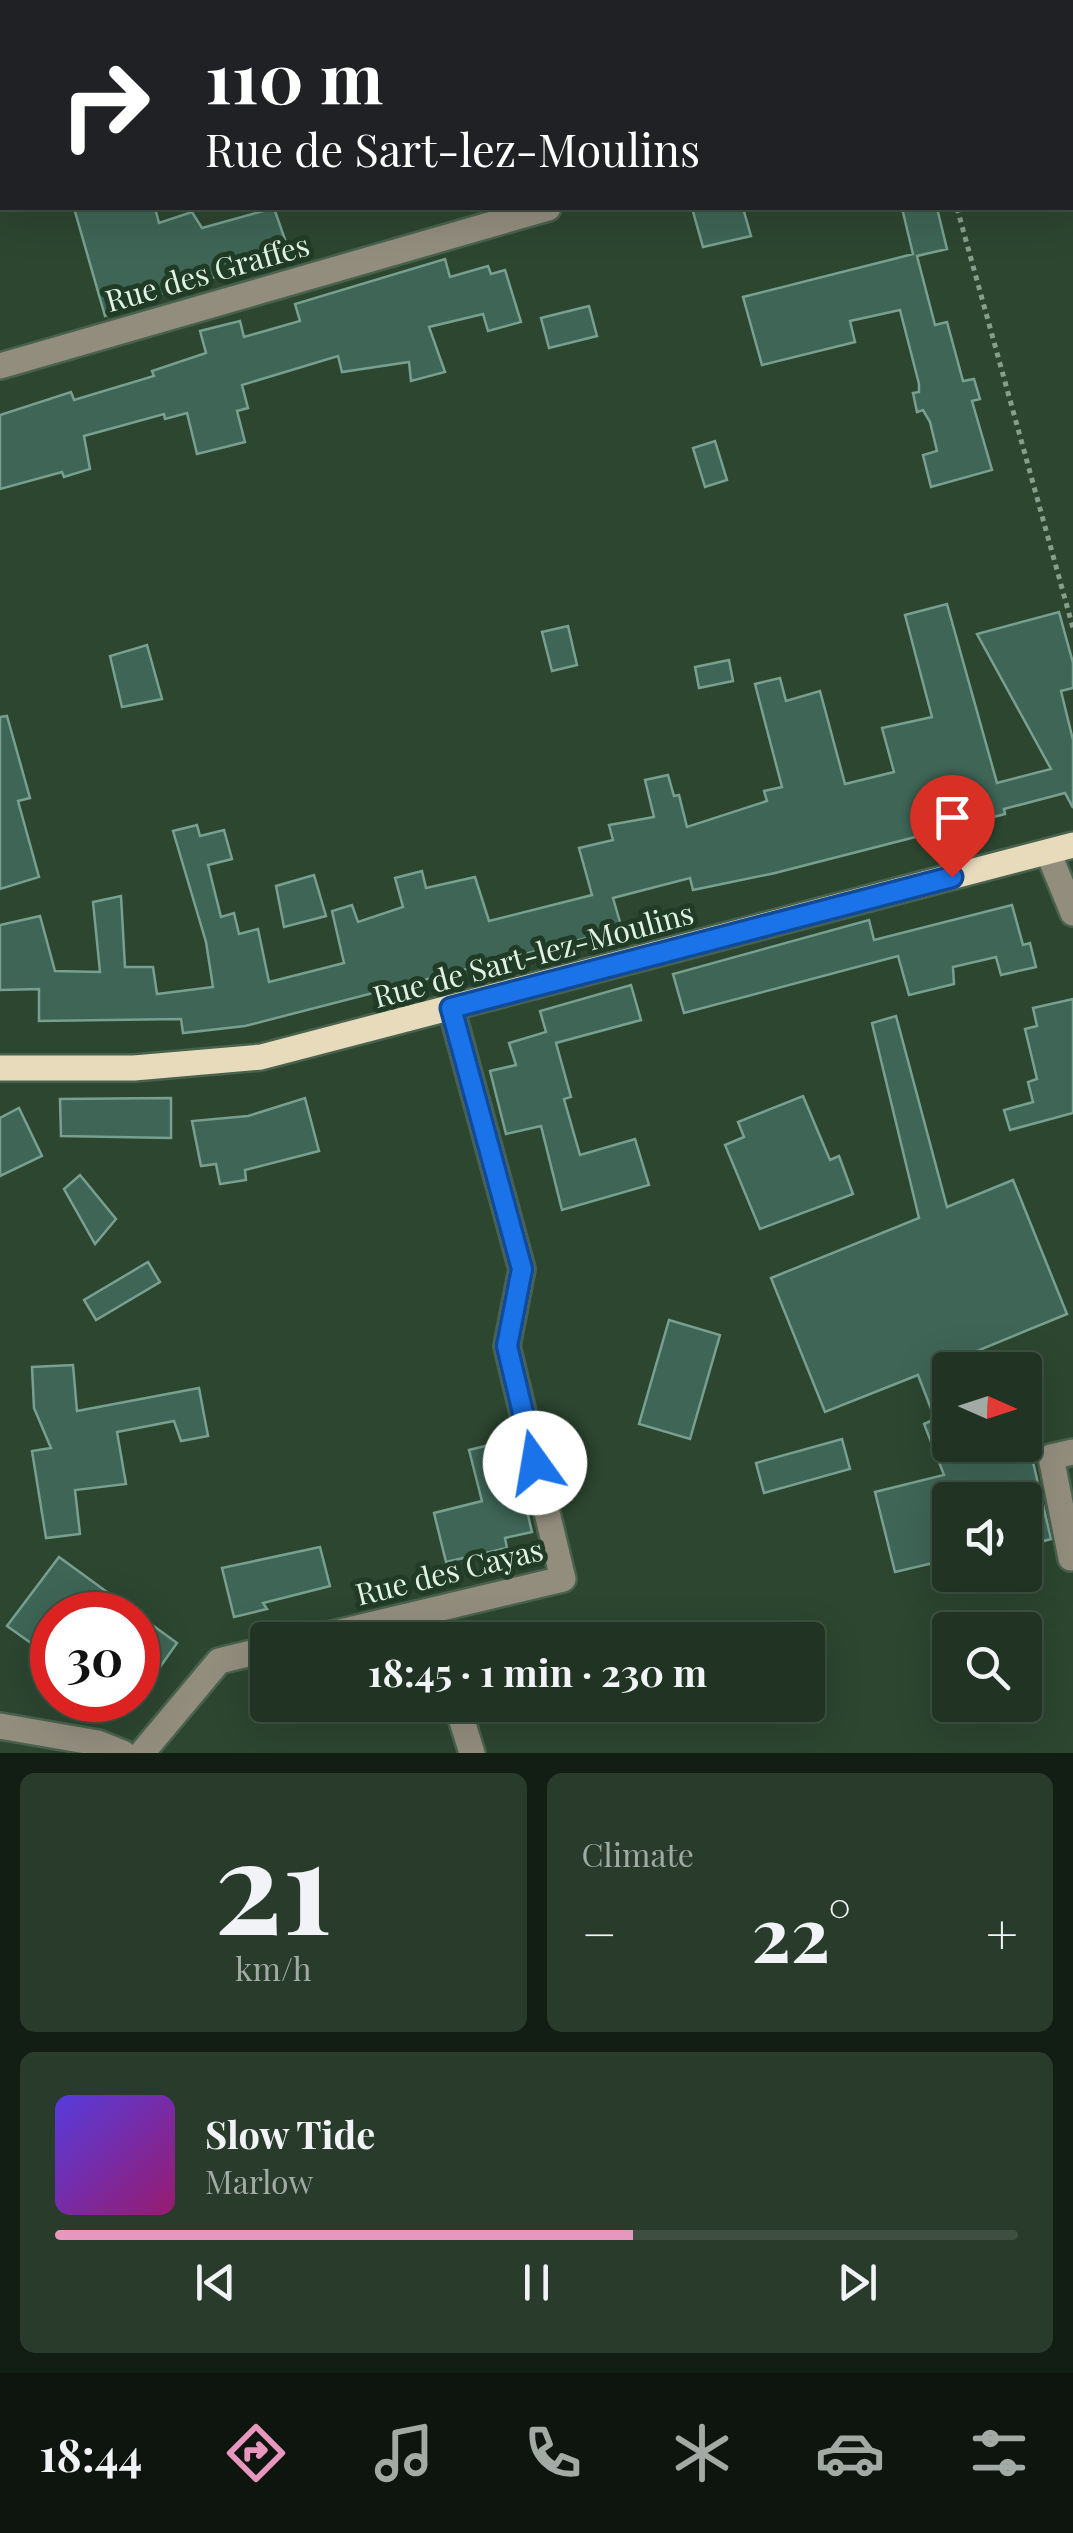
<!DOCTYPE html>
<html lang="en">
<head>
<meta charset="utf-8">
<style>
  body { margin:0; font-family:"Playfair Display",serif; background:#293c2c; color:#f1f3f6; height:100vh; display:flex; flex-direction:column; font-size:38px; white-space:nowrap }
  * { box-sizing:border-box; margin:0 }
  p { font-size:32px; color:#a2aaa6 }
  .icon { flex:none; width:55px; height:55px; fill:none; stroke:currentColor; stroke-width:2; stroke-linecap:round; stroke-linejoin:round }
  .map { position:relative; height:1753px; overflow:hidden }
  .panel { display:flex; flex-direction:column; gap:20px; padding:20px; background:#121d14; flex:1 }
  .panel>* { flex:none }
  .hud { position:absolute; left:0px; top:0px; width:1075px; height:210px; box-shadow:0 10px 40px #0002,0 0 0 2px #3e4f41; background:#202124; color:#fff; overflow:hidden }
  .needle { width:65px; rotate:93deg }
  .fabs { position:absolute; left:932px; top:1352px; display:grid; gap:20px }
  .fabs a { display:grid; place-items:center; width:110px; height:110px; border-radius:10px; background:#213424; box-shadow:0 10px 40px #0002,0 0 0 2px #3e4f41; font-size:50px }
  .speed { position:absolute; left:30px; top:1592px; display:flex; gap:20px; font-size:50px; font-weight:700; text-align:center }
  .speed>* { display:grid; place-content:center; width:130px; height:130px; border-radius:50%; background:#213424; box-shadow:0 10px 40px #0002,0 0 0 2px #3e4f41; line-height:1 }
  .speed .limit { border:15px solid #d22; background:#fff; color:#111 }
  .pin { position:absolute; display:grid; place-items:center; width:85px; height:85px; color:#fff; margin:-102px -42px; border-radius:50% 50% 50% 0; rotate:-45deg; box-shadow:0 0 10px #0007 }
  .pin .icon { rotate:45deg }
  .me { position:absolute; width:110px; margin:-55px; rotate:347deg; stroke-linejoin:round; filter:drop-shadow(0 0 8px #0008) }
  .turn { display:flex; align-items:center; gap:35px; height:210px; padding:0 40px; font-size:45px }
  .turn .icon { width:130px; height:130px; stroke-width:2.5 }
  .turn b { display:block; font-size:70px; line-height:85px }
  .big { font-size:75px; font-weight:700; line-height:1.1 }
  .panel .tile { flex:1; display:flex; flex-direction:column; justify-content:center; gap:15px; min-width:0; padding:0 35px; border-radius:15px; background:#293c2c }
  .panel .dial { align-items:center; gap:0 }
  .dial b { font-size:130px; line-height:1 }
  .song { display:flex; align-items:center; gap:30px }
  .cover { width:120px; height:120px; border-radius:15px; background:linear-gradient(135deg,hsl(250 70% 55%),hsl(320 70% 35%)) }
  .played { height:10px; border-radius:5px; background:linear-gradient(90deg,#e797bd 60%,#3e4f41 60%) }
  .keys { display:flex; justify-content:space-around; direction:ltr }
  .heat { display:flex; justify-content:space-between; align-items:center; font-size:55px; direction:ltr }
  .panel .tiles { flex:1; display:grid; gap:20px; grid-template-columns:1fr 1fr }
  .tile:last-child { grid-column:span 2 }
  .trip { position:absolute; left:250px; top:1622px; width:575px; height:100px; border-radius:10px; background:#213424; box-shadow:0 10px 40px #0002,0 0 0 2px #3e4f41; font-weight:700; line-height:100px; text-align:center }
  .tab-bar { display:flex; height:160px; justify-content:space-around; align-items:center; background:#0d150e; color:#a2aaa6 }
  .tab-bar .icon { width:70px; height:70px }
  .tab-bar .current { color:#e797bd }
  .tab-bar b { font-size:45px; color:#f1f3f6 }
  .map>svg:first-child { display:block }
  .building { fill:#3e6556; stroke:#77a090; stroke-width:2.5 }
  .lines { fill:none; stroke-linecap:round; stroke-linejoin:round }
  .minor-casing { stroke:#49624d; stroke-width:30 }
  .major-casing { stroke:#49624d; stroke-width:30 }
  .path { stroke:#889d8b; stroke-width:5; stroke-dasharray:5 5; stroke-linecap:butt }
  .minor { stroke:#938d7e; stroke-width:25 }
  .major { stroke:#e7dbbc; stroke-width:25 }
  .route-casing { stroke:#114b97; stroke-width:25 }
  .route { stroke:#1a73e8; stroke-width:18 }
  .labels { text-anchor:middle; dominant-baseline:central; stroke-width:10; stroke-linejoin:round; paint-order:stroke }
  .street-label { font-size:30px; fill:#e2f2e4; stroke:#213c26 }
</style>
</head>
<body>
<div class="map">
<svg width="1073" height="1753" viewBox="0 0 1073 1753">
  <rect width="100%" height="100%" fill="#2c4630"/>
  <!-- building -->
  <g class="building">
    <polygon points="74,208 155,208 159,223 192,212 202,228 274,208 290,254 140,300 141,304 105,316"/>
    <polygon points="692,208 743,208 751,236 703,247"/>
    <polygon points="902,208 937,208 947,249 917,256 935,325 947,322 963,381 974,379 980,399 972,401 992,470 931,487 923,455 937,451 930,422 923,410 917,412 913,393 919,392 919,384 900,310 850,321 855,342 762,365 743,297 913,254"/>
    <polygon points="445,259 450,277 488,266 491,274 505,270 521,322 488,331 483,314 429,327 445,372 411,381 409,362 342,372 338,356 242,385 248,408 237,411 245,442 197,454 187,413 165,419 164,414 84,436 90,469 64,477 62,472 0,489 0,415 71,392 74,400 154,376 152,371 206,353 200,331 240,321 244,337 300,321 295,304"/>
    <polygon points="589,306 597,336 549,348 541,318"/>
    <polygon points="715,441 727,480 705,487 693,448"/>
    <polygon points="947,604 997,783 1051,769 977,634 1059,612 1073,663 1073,688 1061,691 1073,740 1073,808 1065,793 1004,809 1005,814 775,873 693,890 690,878 613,898 622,929 245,1026 183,1033 181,1019 39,1021 39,989 0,990 0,925 40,916 55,971 100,972 93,902 121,896 125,967 153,967 157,994 213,987 206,942 173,831 197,825 200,836 224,830 232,859 208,865 221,917 234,913 239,934 258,929 269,982 344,963 332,911 352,905 358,922 403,907 395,878 422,871 426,888 475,877 489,921 592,895 579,848 613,840 609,825 654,817 645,780 668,775 674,796 679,795 687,827 767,801 764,791 782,787 755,684 780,678 786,701 820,691 845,784 894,772 882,728 932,717 905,615"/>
    <polygon points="568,626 577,665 552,671 542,632"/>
    <polygon points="147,645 162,699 122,707 110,656"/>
    <polygon points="729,660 733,681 699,688 695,667"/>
    <polygon points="7,716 30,798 18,801 39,877 0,889 0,717"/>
    <polygon points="314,875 326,916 284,927 276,886"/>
    <polygon points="1012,905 1023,945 1030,943 1036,967 1001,975 996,957 953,967 954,984 909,995 898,956 684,1013 673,974 869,920 874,940"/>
    <polygon points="631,985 641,1020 556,1043 571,1097 564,1099 580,1155 635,1139 649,1185 562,1210 541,1126 506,1134 490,1071 516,1065 509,1043 546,1032 540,1011"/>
    <polygon points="1073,999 1073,1113 1010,1130 1004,1110 1033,1102 1028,1082 1037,1079 1025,1029 1037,1026 1033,1008"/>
    <polygon points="896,1016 947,1207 1013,1180 1067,1314 950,1362 950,1445 1029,1445 1051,1539 1025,1546 1025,1500 950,1500 950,1559 895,1572 875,1492 944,1475 924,1424 935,1419 918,1375 825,1412 771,1278 919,1218 872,1023"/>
    <polygon points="803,1096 830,1160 839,1156 853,1194 760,1229 725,1145 744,1137 738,1122"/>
    <polygon points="171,1098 171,1138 61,1136 60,1099"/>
    <polygon points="305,1098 319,1151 245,1170 246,1180 220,1184 216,1164 201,1166 192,1121 248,1116"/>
    <polygon points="19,1108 42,1156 0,1176 0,1118"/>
    <polygon points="80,1175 116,1219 95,1244 64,1189"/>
    <polygon points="148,1262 160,1282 96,1320 84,1300"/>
    <polygon points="669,1320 720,1335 690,1439 639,1424"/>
    <polygon points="73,1365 77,1411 199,1388 208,1436 181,1441 174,1421 117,1432 126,1484 75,1490 80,1534 46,1538 32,1451 51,1448 34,1408 32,1367"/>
    <polygon points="842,1439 850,1469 764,1493 756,1463"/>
    <polygon points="510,1440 532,1532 505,1538 507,1548 446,1562 434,1513 482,1501 469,1450"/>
    <polygon points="320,1547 330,1586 263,1603 267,1609 234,1617 222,1568"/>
    <polygon points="59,1557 177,1643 138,1698 138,1615 52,1615 52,1658 7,1626"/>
  </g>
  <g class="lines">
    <!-- minor casing -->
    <g class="minor-casing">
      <g id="minor">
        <polyline points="1072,55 1073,55"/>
        <polyline points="0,366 548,208"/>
        <polyline points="1048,852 1073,913"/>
        <polyline points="1071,1558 1051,1457 1073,1452"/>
        <polyline points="428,1612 437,1640"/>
        <polyline points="307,1640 563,1579 507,1346 522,1269 451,1008"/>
        <polyline points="457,1705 472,1753"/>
        <polyline points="0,1726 98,1743 123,1753"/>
        <polyline points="142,1753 219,1661 268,1649"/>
      </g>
    </g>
    <!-- major casing -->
    <g class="major-casing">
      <polyline id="major" points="0,1068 134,1068 261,1057 1073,845"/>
    </g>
    <!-- path -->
    <polyline class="path" points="957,208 1073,628"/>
    <!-- minor -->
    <use href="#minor" class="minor"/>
    <!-- major -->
    <use href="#major" class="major"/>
  </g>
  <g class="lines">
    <!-- route casing -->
    <g class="route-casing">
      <polyline id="route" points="535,1463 507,1346 522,1269 451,1008 952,877"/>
    </g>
    <!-- route -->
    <use href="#route" class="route"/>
  </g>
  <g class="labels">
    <!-- street labels -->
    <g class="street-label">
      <text transform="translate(207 272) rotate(-16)">Rue des Graffes</text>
      <text transform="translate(533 954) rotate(-15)">Rue de Sart-lez-Moulins</text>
      <text transform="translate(449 1571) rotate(-14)">Rue des Cayas</text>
    </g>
  </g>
</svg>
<div class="fabs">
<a><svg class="needle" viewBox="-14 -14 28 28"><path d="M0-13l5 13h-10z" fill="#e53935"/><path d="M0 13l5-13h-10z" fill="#a2aaa6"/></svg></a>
<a><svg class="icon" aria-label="sound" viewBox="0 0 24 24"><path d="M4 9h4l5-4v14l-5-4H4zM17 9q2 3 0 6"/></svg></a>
<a><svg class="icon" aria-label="search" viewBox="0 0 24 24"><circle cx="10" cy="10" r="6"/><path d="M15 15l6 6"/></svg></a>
</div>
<div class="speed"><div class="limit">30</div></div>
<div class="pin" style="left:952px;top:877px;background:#d93025"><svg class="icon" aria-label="arrive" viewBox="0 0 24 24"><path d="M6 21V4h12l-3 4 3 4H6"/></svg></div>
<svg class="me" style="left:535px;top:1463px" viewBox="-20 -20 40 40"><circle r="19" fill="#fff"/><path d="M0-13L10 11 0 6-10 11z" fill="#1a73e8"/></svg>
<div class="trip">18:45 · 1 min · 230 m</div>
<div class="hud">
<div class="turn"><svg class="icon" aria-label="right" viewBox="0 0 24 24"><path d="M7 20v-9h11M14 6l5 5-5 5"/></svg><div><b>110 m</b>Rue de Sart-lez-Moulins</div></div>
</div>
</div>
<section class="panel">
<div class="tiles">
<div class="tile dial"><b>21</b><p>km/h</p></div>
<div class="tile"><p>Climate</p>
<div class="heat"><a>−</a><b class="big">22°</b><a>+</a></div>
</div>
<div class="tile">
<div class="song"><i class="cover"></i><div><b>Slow Tide</b><p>Marlow</p></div></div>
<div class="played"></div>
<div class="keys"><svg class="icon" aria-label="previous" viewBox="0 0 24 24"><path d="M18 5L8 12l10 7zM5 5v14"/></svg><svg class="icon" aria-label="pause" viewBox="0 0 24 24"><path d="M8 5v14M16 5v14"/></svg><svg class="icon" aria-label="next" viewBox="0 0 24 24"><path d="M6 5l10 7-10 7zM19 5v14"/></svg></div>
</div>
</div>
</section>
<nav class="tab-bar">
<b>18:44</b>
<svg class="icon current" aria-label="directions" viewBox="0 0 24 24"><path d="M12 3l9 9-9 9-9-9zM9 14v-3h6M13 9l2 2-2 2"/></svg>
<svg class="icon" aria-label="music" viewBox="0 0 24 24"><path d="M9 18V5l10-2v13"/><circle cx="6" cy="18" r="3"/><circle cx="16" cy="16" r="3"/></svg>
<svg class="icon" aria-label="phone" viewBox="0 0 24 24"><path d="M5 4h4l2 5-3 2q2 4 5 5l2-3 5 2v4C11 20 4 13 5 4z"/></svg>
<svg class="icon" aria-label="climate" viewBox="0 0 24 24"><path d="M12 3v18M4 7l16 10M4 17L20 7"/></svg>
<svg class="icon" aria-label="car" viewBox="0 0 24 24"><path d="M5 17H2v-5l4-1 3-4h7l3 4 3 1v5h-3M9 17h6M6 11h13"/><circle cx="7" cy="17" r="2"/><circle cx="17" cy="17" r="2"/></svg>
<svg class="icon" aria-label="filters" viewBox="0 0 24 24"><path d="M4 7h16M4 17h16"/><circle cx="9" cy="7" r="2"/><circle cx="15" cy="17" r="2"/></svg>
</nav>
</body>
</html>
